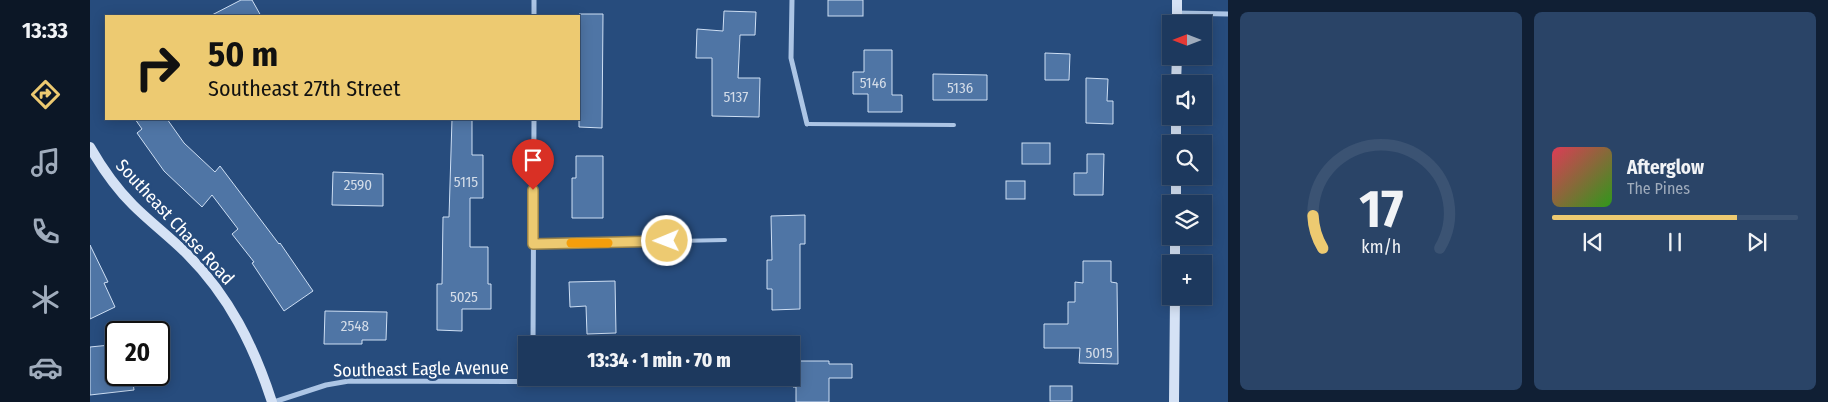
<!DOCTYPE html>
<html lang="en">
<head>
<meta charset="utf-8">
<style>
  body { margin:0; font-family:"Fira Sans Condensed",sans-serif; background:#2a4467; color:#f1f3f6; height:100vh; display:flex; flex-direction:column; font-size:19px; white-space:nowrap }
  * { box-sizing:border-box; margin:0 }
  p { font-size:16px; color:#a0acbc }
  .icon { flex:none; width:28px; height:28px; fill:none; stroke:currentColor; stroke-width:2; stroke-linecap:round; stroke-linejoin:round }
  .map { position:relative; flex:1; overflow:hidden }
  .drawer { display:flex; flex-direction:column; gap:12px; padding:12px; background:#101f34; width:600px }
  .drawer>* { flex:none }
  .guide { position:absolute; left:15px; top:15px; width:475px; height:105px; border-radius:0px; box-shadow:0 2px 12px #0003,0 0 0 1px #3b5373; background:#edca71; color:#111; overflow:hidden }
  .needle { width:32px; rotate:270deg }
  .buttons { position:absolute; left:1072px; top:15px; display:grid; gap:10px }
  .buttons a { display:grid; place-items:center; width:50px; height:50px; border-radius:0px; background:#1d395e; box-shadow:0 2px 12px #0003,0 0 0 1px #3b5373; font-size:25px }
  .speed { position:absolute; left:15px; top:321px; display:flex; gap:10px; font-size:25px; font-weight:700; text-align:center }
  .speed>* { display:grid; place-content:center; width:65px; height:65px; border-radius:50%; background:#1d395e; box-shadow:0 2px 12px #0003,0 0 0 1px #3b5373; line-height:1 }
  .speed .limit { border:2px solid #111; border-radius:8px; background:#fff; color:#111 }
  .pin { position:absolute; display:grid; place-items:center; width:42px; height:42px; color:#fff; margin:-51px -21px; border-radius:50% 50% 50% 0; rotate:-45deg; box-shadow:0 0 5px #0007 }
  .pin .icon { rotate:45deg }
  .me { position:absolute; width:55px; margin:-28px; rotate:269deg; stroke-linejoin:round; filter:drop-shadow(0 0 4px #0008) }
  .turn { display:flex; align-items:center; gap:18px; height:105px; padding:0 20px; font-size:22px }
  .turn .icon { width:65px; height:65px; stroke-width:2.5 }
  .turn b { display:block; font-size:35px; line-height:42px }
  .drawer .tile { flex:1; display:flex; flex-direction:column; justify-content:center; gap:8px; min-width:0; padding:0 18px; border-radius:8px; background:#2a4467 }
  .drawer .dial { align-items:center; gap:0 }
  .dial svg { height:130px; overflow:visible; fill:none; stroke:#3b5373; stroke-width:7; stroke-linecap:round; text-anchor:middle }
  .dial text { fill:#f1f3f6; stroke:none }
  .song { display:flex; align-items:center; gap:15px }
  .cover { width:60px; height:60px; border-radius:8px; background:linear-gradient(135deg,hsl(350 70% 55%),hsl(110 70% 35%)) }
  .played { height:5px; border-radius:2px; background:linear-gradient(90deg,#edca71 75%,#3b5373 75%) }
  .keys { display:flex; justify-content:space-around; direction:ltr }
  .drawer .tiles { flex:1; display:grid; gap:12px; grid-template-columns:repeat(2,1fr) }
  .trip { position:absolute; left:428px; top:336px; width:282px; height:50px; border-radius:0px; background:#1d395e; box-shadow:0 2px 12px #0003,0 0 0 1px #3b5373; font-weight:800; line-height:50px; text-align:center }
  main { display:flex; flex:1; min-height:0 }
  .menu { display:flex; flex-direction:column; width:90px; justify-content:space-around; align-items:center; background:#0c1726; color:#a0acbc }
  .menu .icon { width:35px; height:35px }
  .menu .on { color:#edca71 }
  .menu b { font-size:22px; color:#f1f3f6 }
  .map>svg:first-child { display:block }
  .building { fill:#4f75a5; stroke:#cedff4 }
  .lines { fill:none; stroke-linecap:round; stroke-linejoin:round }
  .lane { stroke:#acc5e5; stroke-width:4 }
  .street { stroke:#acc5e5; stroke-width:5 }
  .secondary { stroke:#d5e2f5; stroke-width:10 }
  .route-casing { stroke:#9a8349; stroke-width:12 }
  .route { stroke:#edca71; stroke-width:9 }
  .slow { stroke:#f59e0b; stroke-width:9 }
  .labels { text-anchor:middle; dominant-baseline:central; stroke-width:5; stroke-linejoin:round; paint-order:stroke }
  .number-label { font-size:15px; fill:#d3dce8 }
  .street-label { font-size:18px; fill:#fff; stroke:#274c7d }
</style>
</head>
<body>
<main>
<nav class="menu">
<b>13:33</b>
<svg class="icon on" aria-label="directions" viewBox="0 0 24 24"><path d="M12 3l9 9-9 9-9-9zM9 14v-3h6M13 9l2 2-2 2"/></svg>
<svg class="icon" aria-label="music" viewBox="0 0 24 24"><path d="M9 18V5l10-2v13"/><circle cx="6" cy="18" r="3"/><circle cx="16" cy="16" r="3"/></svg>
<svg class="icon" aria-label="phone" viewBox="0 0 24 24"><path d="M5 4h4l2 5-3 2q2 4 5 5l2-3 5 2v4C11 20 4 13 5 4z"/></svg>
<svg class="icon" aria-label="climate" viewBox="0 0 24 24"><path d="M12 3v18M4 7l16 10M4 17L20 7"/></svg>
<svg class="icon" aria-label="car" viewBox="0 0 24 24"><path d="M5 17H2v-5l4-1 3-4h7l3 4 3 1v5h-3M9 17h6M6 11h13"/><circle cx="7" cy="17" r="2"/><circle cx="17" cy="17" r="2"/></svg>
</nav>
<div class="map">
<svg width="1138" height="402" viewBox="0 0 1138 402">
  <rect width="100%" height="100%" fill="#274c7d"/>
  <!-- building -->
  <g class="building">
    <polygon points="151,0 162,0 171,16 120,16"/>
    <rect x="738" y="0" width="35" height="16"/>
    <polygon points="634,11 666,12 665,35 650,35 648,78 670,78 669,117 622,116 622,58 606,58 607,29 633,31"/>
    <polygon points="489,14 513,14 512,128 489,127"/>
    <polygon points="774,50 802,50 802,95 812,95 812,112 778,112 778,94 763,94 763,72 774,72"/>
    <polygon points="955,53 980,54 979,80 955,80"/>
    <polygon points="843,74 897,75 897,100 843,100"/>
    <polygon points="996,78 1018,79 1017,101 1023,101 1023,124 996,123"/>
    <polygon points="45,119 77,119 94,143 125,172 130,166 189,244 190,243 223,291 194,311 162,263 164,262 142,234 148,229 122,195 112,207 74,171 47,133 52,129"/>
    <polygon points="362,119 382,119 382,155 393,155 393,198 380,198 380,247 398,247 398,284 401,284 401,309 372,309 372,331 347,330 347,284 352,284 353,217 359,217"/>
    <rect x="932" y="143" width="28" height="21"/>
    <polygon points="997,154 1014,154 1013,195 984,195 984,173 997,173"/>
    <polygon points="486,156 513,156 513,218 482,218 482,178 486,178"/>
    <polygon points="243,172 293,174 293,206 242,205"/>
    <rect x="916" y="181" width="19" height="18"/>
    <polygon points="715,215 715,244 710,244 710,309 682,310 682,289 677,289 677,260 682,260 681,216"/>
    <polygon points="0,245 18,282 14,283 25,307 0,319"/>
    <polygon points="993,261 1021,261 1021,282 1027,283 1028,364 989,363 990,348 954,348 954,324 978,324 978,302 985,302 985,282 993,283"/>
    <polygon points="525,281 526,333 497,334 496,306 480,307 479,282"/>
    <polygon points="235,311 297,312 296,340 272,340 272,344 234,344"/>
    <polygon points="20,345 23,370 26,370 26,375 42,375 44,390 0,395 0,347"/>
    <polygon points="703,361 739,361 739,364 762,364 762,378 739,378 739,402 706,402 706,387 703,387"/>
    <rect x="960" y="386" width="22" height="15"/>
  </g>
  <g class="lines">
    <!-- lane -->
    <g class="lane">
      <polyline points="717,124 864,125"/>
      <polyline points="443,244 635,240"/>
    </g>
    <!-- street -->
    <g class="street">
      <polyline points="702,0 701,58 717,124"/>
      <polyline points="1087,13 1138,14"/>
      <polyline points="444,16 444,0"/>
      <polyline points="443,345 444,119"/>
      <polyline points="184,402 236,385 259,381 540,382"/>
    </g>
    <!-- secondary -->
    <g class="secondary">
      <polyline points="1087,24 1087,0"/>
      <polyline points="1086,84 1087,56"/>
      <polyline points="1086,144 1086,116"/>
      <path d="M0 147C12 168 26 188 43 205 60 222 80 237 97 254 139 296 164 346 182 402"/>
      <polyline points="1086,204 1086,176"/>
      <polyline points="1085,264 1085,236"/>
      <polyline points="1084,402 1085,296"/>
    </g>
  </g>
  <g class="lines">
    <!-- route casing -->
    <g class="route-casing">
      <polyline id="route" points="443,190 443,244 577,241"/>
    </g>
    <!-- route -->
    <use href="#route" class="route"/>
    <!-- slow -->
    <polyline class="slow" points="481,243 518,243"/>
  </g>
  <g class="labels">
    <!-- number labels -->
    <g class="number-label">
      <text x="783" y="83">5146</text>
      <text x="870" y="88">5136</text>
      <text x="646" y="97">5137</text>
      <text x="376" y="182">5115</text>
      <text x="268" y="185">2590</text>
      <text x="374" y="297">5025</text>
      <text x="265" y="326">2548</text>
      <text x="1009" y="353">5015</text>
    </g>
    <!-- street labels -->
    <g class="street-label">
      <text transform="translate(85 222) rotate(47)">Southeast Chase Road</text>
      <text transform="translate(331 369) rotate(-1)">Southeast Eagle Avenue</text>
    </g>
  </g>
</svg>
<div class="buttons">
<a><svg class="needle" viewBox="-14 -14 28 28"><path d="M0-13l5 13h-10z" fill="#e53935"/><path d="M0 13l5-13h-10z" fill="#a0acbc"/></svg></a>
<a><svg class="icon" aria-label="sound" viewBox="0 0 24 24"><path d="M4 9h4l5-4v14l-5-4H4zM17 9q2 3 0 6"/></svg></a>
<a><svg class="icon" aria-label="search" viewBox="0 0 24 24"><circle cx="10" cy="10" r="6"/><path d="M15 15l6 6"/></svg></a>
<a><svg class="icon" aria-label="layers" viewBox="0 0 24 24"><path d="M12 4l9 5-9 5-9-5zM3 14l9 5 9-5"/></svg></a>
<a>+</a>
</div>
<div class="speed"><div class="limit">20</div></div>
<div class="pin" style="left:443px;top:190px;background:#d93025"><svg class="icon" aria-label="arrive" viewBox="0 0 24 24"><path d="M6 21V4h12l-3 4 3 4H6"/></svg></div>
<svg class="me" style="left:577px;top:241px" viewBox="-20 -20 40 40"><circle r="17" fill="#edca71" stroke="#fff" stroke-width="3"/><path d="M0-11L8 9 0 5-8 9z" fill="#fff"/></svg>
<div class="trip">13:34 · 1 min · 70 m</div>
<div class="guide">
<div class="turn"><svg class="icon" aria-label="right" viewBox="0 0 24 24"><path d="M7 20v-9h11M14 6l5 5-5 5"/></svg><div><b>50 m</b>Southeast 27th Street</div></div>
</div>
</div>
<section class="drawer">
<div class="tiles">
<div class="tile dial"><svg viewBox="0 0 100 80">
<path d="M14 69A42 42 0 1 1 86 69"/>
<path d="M14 69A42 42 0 0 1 8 49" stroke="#edca71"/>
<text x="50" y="56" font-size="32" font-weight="700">17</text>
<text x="50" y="72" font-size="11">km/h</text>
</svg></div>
<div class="tile">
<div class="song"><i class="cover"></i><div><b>Afterglow</b><p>The Pines</p></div></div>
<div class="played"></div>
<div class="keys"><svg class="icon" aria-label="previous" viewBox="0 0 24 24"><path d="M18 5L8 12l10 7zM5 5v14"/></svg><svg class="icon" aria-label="pause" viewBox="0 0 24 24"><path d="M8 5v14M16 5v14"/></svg><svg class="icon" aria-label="next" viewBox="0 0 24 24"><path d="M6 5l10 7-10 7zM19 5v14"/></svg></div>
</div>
</div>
</section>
</main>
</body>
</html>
